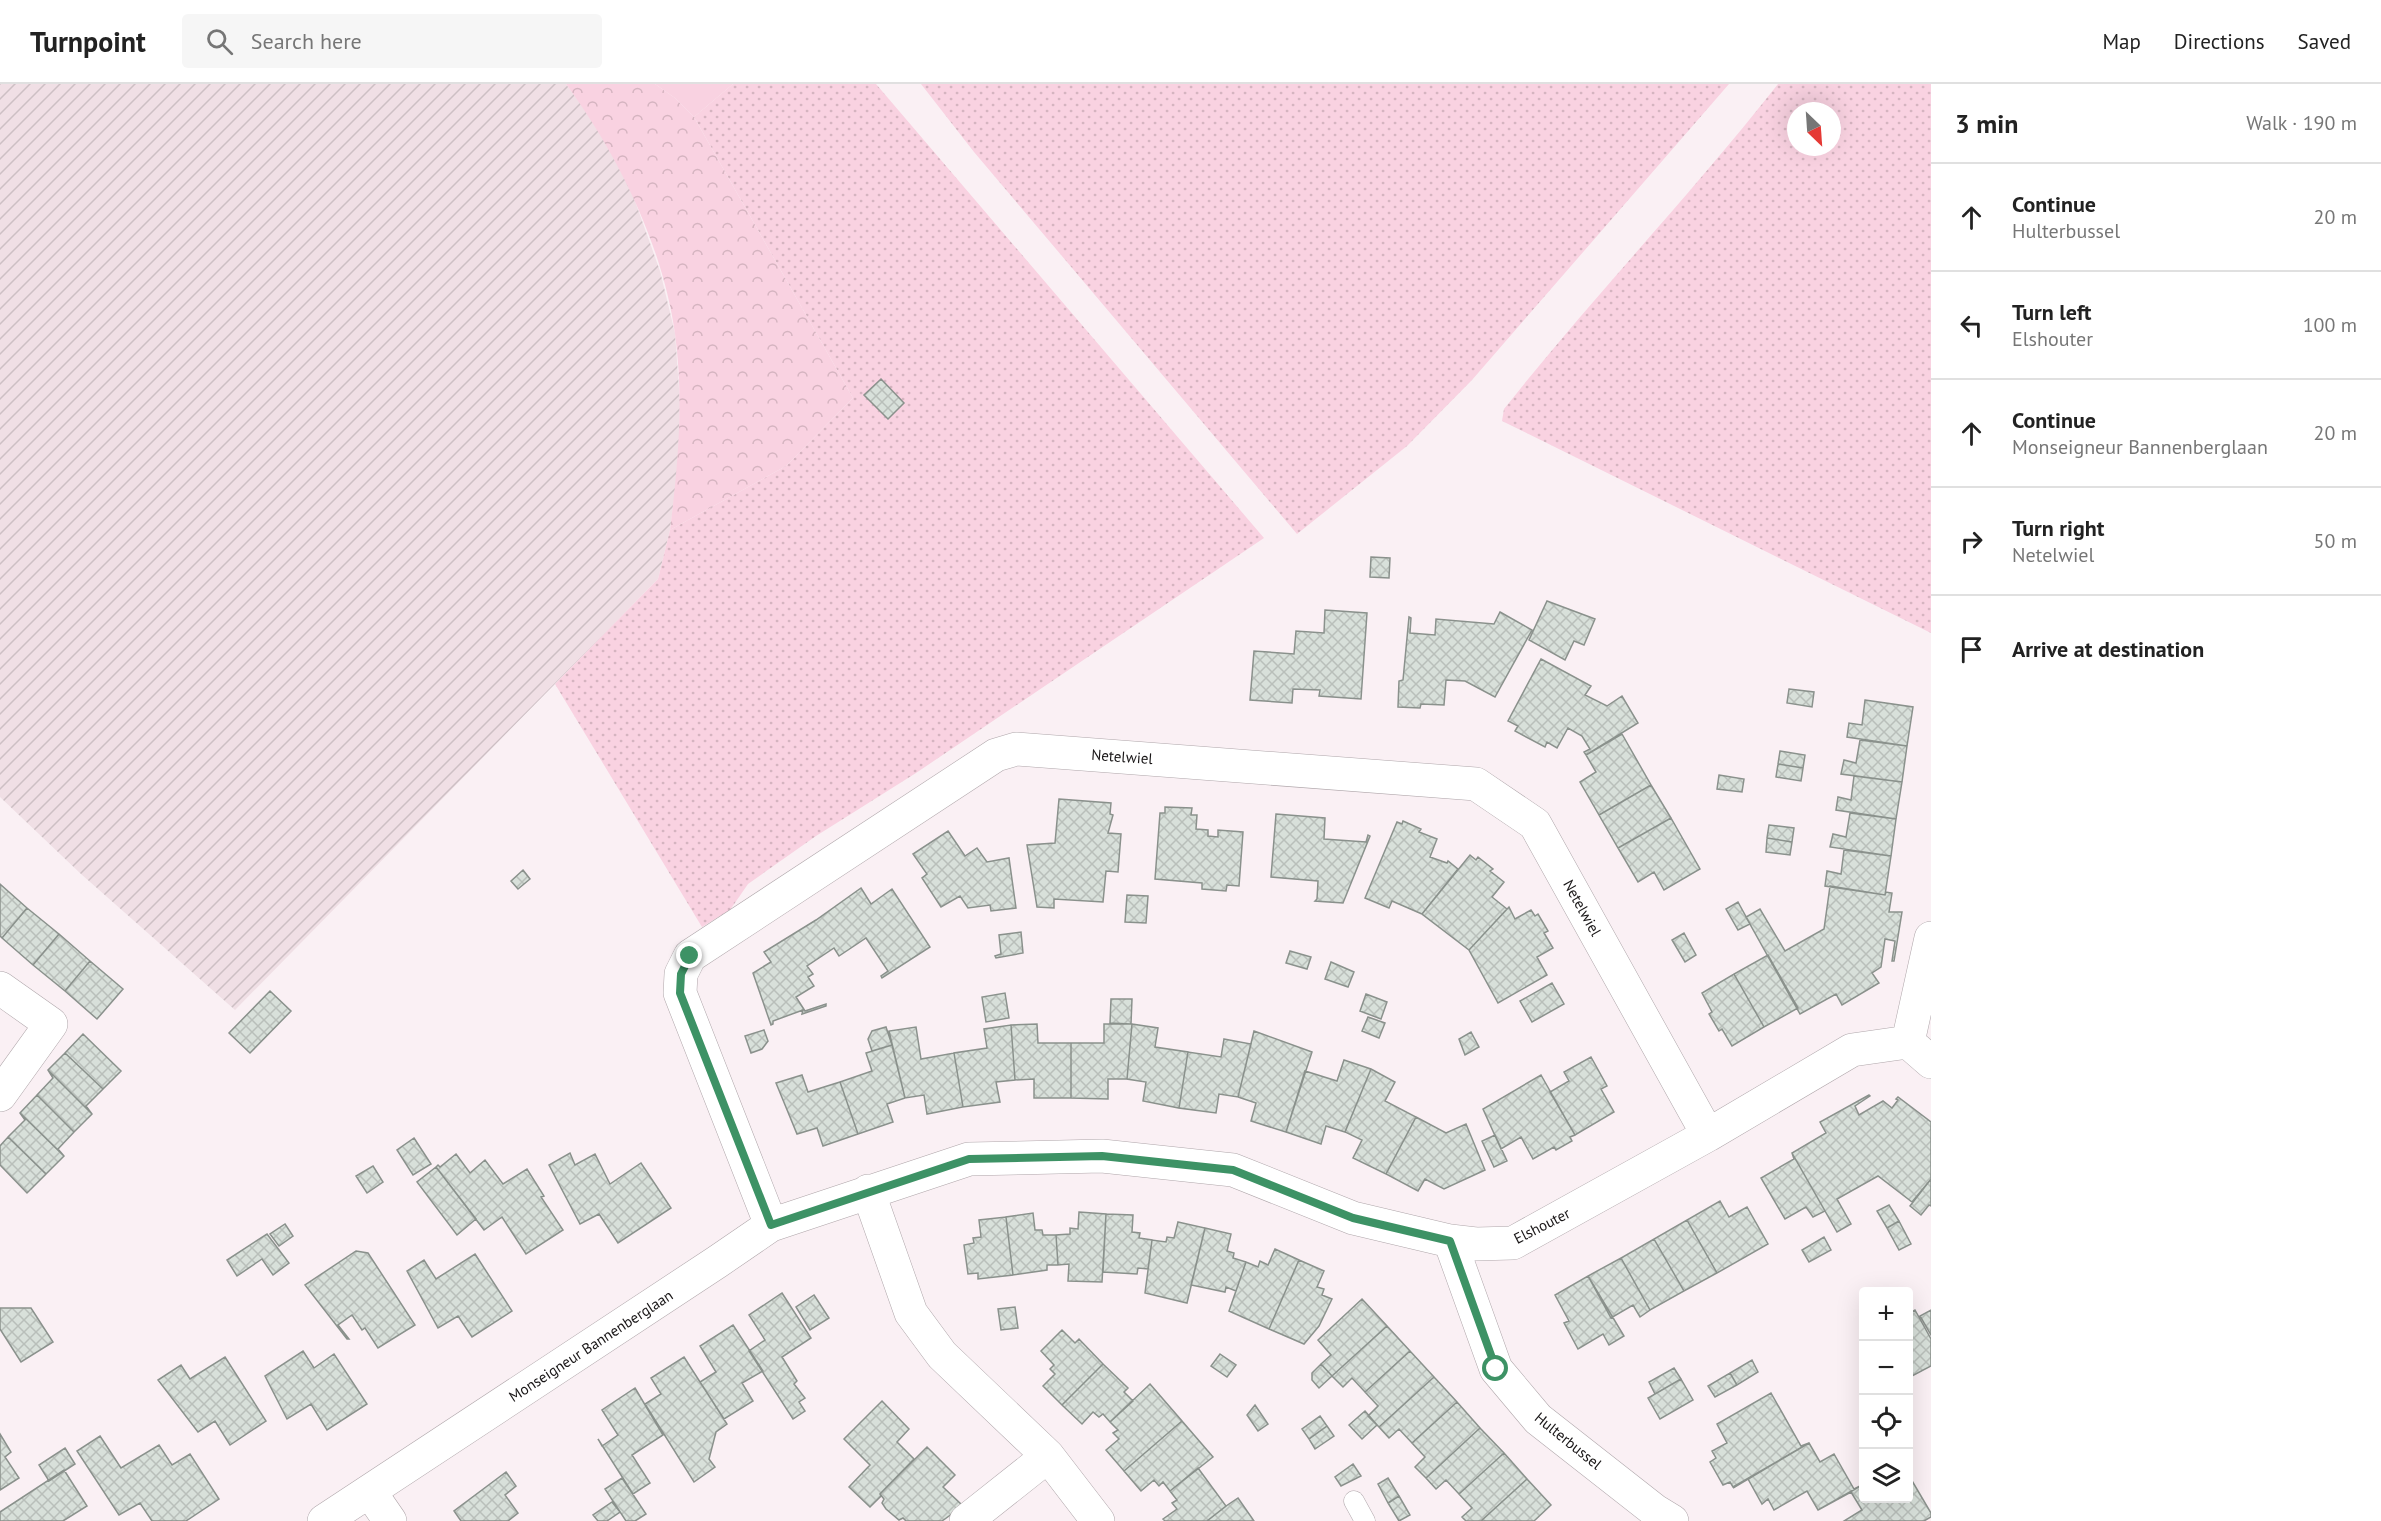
<!DOCTYPE html>
<html lang="en">
<head>
<meta charset="utf-8">
<style>
  :root { --surface:#fff; --page:#f6f6f6; --text:#222; --muted:#767676; --line:#e0e0e0 }
  body { margin:0; font-family:"PT Sans",sans-serif; background:var(--page); color:var(--text) }
  .controls { position:absolute; right:18px; bottom:18px; display:grid; overflow:hidden; border-radius:6px; box-shadow:0 6px 24px #0002 }
  .controls button { width:54px; height:54px; display:grid; place-items:center; padding:0; border:0; border-bottom:2px solid var(--line); background:var(--surface); color:var(--text); font:30px sans-serif }
  .compass { position:absolute; left:1787px; top:18px; width:54px; height:54px; border-radius:50%; background:var(--surface); box-shadow:0 6px 24px #0002; rotate:155deg }
  .stop { position:absolute; width:18px; height:18px; margin:-14px; border:4px solid #3d9265; border-radius:50%; background:#fff }
  .stop.end { background:#3d9265; border-color:#fff; box-shadow:0 2px 6px #0008 }
  .list { margin:0; padding:0; list-style:none }
  h2 { display:flex; justify-content:space-between; align-items:center; height:78px; margin:0; padding:0 24px; font-size:26px }
  h2 small { font-size:20px; font-weight:400; color:var(--muted) }
  .list li { display:grid; grid-template-columns:39px 1fr auto; gap:18px; align-items:center; box-sizing:border-box; height:108px; padding:0 24px; border-top:2px solid var(--line) }
  .list b { display:block; font-size:22px; white-space:nowrap }
  .list p { margin:0; font-size:20px; white-space:nowrap; color:var(--muted) }
  .list em { font-size:20px; font-style:normal; color:var(--muted) }
  .icon { flex:none; width:33px; height:33px; fill:none; stroke:currentColor; stroke-width:2; stroke-linecap:round; stroke-linejoin:round }
  .map { position:relative; flex:none; width:1931px; height:1437px; overflow:hidden }
  header { display:flex; align-items:center; gap:36px; box-sizing:border-box; height:84px; padding:0 30px; background:var(--surface); border-bottom:2px solid var(--line) }
  header strong { font-size:28px }
  nav { display:flex; gap:33px; margin-inline-start:auto; font-size:21px }
  .search { width:420px; height:54px; background:var(--page); display:flex; align-items:center; gap:15px; box-sizing:border-box; padding:0 21px; border-radius:6px; color:var(--muted); font-size:22px }
  main { display:flex }
  aside { flex:1; background:var(--surface) }
  .map>svg:first-child { display:block }
  .industrial { fill:url(#industrial-furrows) }
  .grass { fill:url(#grass-dots); fill-rule:evenodd }
  .forest { fill:url(#forest-crowns) }
  .garden { fill:#f9d2e1 }
  .building { fill:url(#building-cross-hatch); stroke:#8a918c; stroke-width:1.5 }
  .lines { fill:none; stroke-linecap:round; stroke-linejoin:round }
  .lane-casing { stroke:#afa6aa; stroke-width:21 }
  .street-casing { stroke:#afa6aa; stroke-width:34 }
  .lane { stroke:#fff; stroke-width:20 }
  .street { stroke:#fff; stroke-width:33 }
  .route { stroke:#3d9265; stroke-width:8 }
  .labels { text-anchor:middle; stroke-width:6; stroke-linejoin:round; paint-order:stroke }
  .street-label { font-size:15px; fill:#191617; stroke:#fff }
</style>
</head>
<body>
<header>
<strong>Turnpoint</strong>
<div class="search"><svg class="icon" aria-label="search" viewBox="0 0 24 24"><circle cx="10" cy="10" r="6"/><path d="M15 15l6 6"/></svg>Search here</div>
<nav><a>Map</a><a>Directions</a><a>Saved</a></nav>
</header>
<main>
<div class="map">
<svg width="1931" height="1437" viewBox="0 0 1931 1437">
  <defs>
    <pattern id="industrial-furrows" width="10" height="10" patternUnits="userSpaceOnUse" patternTransform="scale(1.5)"><rect width="10" height="10" fill="#f0dfe5"/><path d="M-1 1l2-2M0 10L10 0M9 11l2-2" fill="none" stroke="#cdbfc4"/></pattern>
    <pattern id="grass-dots" width="8" height="8" patternUnits="userSpaceOnUse" patternTransform="scale(1.5)"><rect width="8" height="8" fill="#f9d2e1"/><path d="M2 2h.1M6 6h.1" fill="none" stroke="#d5b4c0" stroke-width="1.8" stroke-linecap="round"/></pattern>
    <pattern id="forest-crowns" width="20" height="18" patternUnits="userSpaceOnUse" patternTransform="scale(1.5)"><rect width="20" height="18" fill="#f9d2e1"/><path d="M2 6a3 3 0 1 1 6 0M12 15a3 3 0 1 1 6 0" fill="none" stroke="#d5b4c0"/></pattern>
    <pattern id="building-cross-hatch" width="8" height="8" patternUnits="userSpaceOnUse" patternTransform="scale(1.5)"><rect width="8" height="8" fill="#d8e0da"/><path d="M0 0l8 8M0 8l8-8" fill="none" stroke="#b9bfba"/></pattern>
  </defs>
  <rect width="100%" height="100%" fill="#faf0f4"/>
  <!-- industrial -->
  <path class="industrial" d="M0,0H566L593,36L630,103L660,187L675,249L680,319L678,385L670,446L658,495L235,926L81,790L0,713Z"/>
  <!-- grass -->
  <path class="grass" d="M733,0H876L1264,454L916,689L816,752L748,800L730,826L702,843L555,600L658,495L670,446L786,382L853,314L694,33Z
    M921,0H1729L1472,296L1407,362L1297,450L974,68Z
    M1778,0H1931V549L1502,337L1504,325C1592,214 1690,112 1778,0ZM1796,27H1832V63H1796Z"/>
  <!-- forest -->
  <path class="forest" d="M566,0H655L675,14L694,33L853,314L786,382L670,446C678,381 684,315 675,250C663,162 618,71 566,0Z"/>
  <!-- garden -->
  <path class="garden" d="M655,0H733L694,33L675,14Z"/>
  <!-- building -->
  <path class="building" d="M881,295L904,319L888,335L864,311Z
    M1371,473L1390,474L1389,494L1370,493Z
    M1547,517L1595,535L1584,561L1574,557L1565,576L1529,556Z
    M1325,526L1367,529L1361,615L1319,612L1320,606L1293,605L1292,619L1250,616L1254,567L1294,570L1296,547L1324,549Z
    M1500,528L1532,546L1495,613L1465,597L1446,596L1444,621L1421,620L1420,624L1398,623L1399,597L1403,596L1409,533L1411,534L1410,549L1435,551L1436,535L1494,540Z
    M1541,575L1591,602L1585,611L1607,622L1622,612L1638,639L1586,671L1584,668L1590,665L1582,652L1568,644L1557,664L1547,658L1545,663L1515,647L1518,642L1508,637Z
    M1789,605L1814,608L1812,623L1787,619Z
    M1865,616L1913,623L1907,662L1847,653L1849,639L1862,641Z
    M1622,650L1651,701L1599,731L1580,698L1596,688L1586,671Z
    M1860,656L1907,662L1902,698L1841,690L1844,676L1856,679Z
    M1780,667L1805,671L1803,684L1778,680Z
    M1778,680L1803,684L1801,697L1776,693Z
    M1719,691L1744,695L1742,708L1717,705Z
    M1854,692L1902,698L1896,735L1836,726L1838,713L1851,716Z
    M1651,701L1671,734L1618,764L1599,731Z
    M1059,715L1111,719L1110,730L1113,731L1108,749L1121,750L1118,788L1106,787L1103,818L1054,815V824L1037,823L1027,761L1055,759Z
    M1165,723L1192,724L1191,731H1197L1196,745L1208,746V752L1218,753V746L1243,748L1239,802L1227,801L1226,807L1202,805V799L1155,795L1160,729H1165Z
    M1850,729L1896,735L1891,772L1830,763L1833,750L1846,753Z
    M1276,730L1325,734L1324,755L1366,758L1368,751L1370,752L1343,819L1315,817L1317,815L1318,797L1271,793Z
    M1671,734L1700,785L1664,806L1654,788L1638,798L1618,764Z
    M1403,737L1421,745L1419,748L1437,755L1430,773L1447,779L1448,777L1458,785L1422,830L1392,817L1389,824L1365,814L1397,738L1402,740Z
    M1769,741L1794,744L1792,758L1767,754Z
    M948,747L965,772L977,764L987,778L1009,774L1016,824L991,827L990,821L968,824L960,812L941,823L922,794L927,790L913,770Z
    M1767,754L1792,758L1790,771L1766,768Z
    M1844,766L1891,772L1885,811L1825,802L1827,787L1841,790Z
    M1470,771L1476,776L1478,773L1493,785L1490,787L1504,798L1492,813L1507,825L1469,866L1422,830Z
    M523,786L530,795L518,805L511,797Z
    M0,800L27,824L2,854L0,852Z
    M1830,802L1885,811L1886,808L1892,809L1889,828H1902L1894,877H1892L1895,857L1885,855L1881,883L1872,889L1879,899L1842,921L1836,910L1800,930L1746,833L1760,825L1785,867L1824,845Z
    M861,804L871,820L892,805L930,863L882,894L881,892L888,887L866,854L839,872L834,864L807,882L813,890L808,893L814,902L796,913L805,927L826,920V922L802,930L803,926L773,937V940L771,941L753,889L771,878L764,868L816,836Z
    M1127,811L1148,812L1146,839L1125,838Z
    M1738,818L1750,840L1738,846L1726,825Z
    M1509,823L1515,835L1531,826L1535,832L1538,830L1548,847L1544,849L1553,864L1537,873L1547,891L1498,919L1469,866Z
    M27,824L59,850L33,881L2,854Z
    M1021,848L1023,869L996,874L995,872L1001,870L999,851Z
    M1684,849L1696,871L1685,878L1672,856Z
    M59,850L90,877L65,907L33,881Z
    M1290,867L1311,873L1307,885L1286,879Z
    M1768,871L1798,924L1764,943L1734,890Z
    M90,877L123,905L97,935L65,907Z
    M1331,878L1354,888L1348,903L1325,895Z
    M1734,890L1764,943L1732,962L1722,945L1719,947L1709,930L1712,928L1702,909Z
    M1552,899L1564,920L1532,938L1520,917Z
    M270,907L291,927L250,969L229,949Z
    M1005,909L1009,934L986,938L982,913Z
    M1366,910L1387,918L1381,935L1360,927Z
    M1111,915H1132L1131,940L1110,939Z
    M1368,933L1385,939L1379,954L1362,947Z
    M1037,940L1038,959H1071V1014H1034V995L1015,996L1011,941Z
    M1104,940H1132L1127,995H1108V1015L1071,1014V959H1104Z
    M1132,940L1158,944L1155,963L1188,968L1179,1024L1143,1017L1146,998L1127,995Z
    M1011,941L1015,996L996,998L1000,1018L963,1023L954,969L987,964L984,945Z
    M886,943L892,961L872,967L868,955L872,947Z
    M916,943L921,975L954,969L963,1023L927,1030L924,1011L905,1014L889,947Z
    M764,946L768,957L762,965L751,969L745,952Z
    M1254,947L1312,968L1286,1048L1251,1037L1256,1019L1238,1013Z
    M1471,948L1479,963L1465,971L1459,955Z
    M83,950L121,987L103,1005L65,969Z
    M1224,955L1251,960L1238,1013L1219,1010L1216,1029L1179,1024L1188,968L1221,973Z
    M892,961L905,1014L887,1020L893,1038L858,1050L840,998L872,987L866,969Z
    M65,969L103,1005L86,1022L92,1030L48,986Z
    M1591,973L1607,1002L1601,1005L1614,1028L1575,1051L1550,1008L1569,997L1564,988Z
    M1344,976L1371,985L1345,1048L1326,1042L1321,1060L1286,1048L1305,987L1337,997Z
    M1371,985L1395,998L1385,1017L1416,1033L1386,1090L1353,1074L1362,1056L1345,1048Z
    M48,986L92,1030L74,1048L37,1011L53,994Z
    M802,991L808,1008L840,998L858,1050L823,1062L817,1044L797,1050L776,999Z
    M1541,991L1575,1051L1570,1053L1572,1057L1556,1066L1554,1063L1533,1075L1521,1053L1501,1065L1483,1025Z
    M37,1011L74,1048L58,1065L64,1072L20,1029Z
    M1869,1011L1870,1012L1855,1022L1859,1031L1883,1017L1892,1024L1898,1016L1896,1015L1898,1013L1931,1038V1095L1912,1118L1878,1092L1837,1115L1851,1140L1837,1148L1792,1069L1826,1049L1820,1038Z
    M20,1029L64,1072L46,1090L8,1053L25,1036Z
    M1416,1033L1446,1049L1466,1040L1485,1086L1444,1105L1425,1095L1418,1107L1386,1090Z
    M1495,1051L1507,1077L1494,1083L1482,1057Z
    M8,1053L46,1090L27,1109L0,1081V1062Z
    M414,1054L431,1080L413,1091L397,1066Z
    M570,1069L575,1081L595,1070L610,1100L641,1079L671,1124L618,1159L599,1130L580,1140L549,1081Z
    M1792,1069L1825,1127L1813,1133L1806,1123L1785,1135L1761,1094L1794,1075Z
    M456,1070L470,1089L485,1076L503,1100L527,1085L544,1112L541,1113L563,1146L526,1170L502,1133L484,1146L436,1083L438,1081L440,1083Z
    M373,1082L383,1098L367,1109L356,1092Z
    M436,1083L476,1135L457,1151L417,1098Z
    M1931,1095V1122L1929,1121L1921,1131L1910,1122Z
    M1720,1117L1729,1133L1747,1123L1768,1160L1717,1189L1687,1136Z
    M1889,1121L1899,1137L1887,1144L1877,1127Z
    M1079,1128L1106,1130L1102,1198L1068,1197L1069,1180L1058,1181L1056,1151L1070,1150V1144L1078,1145Z
    M1033,1129L1035,1146H1042L1043,1151H1056L1058,1181H1047V1186L1013,1191L1006,1133Z
    M1106,1130L1133,1131L1132,1148L1140,1149L1139,1154L1152,1156L1148,1185L1138,1184L1137,1190L1103,1188Z
    M1006,1133L1013,1191L978,1195V1189L968,1190L964,1161L974,1159L973,1154L981,1153L979,1136Z
    M1687,1136L1717,1189L1684,1207L1654,1155Z
    M1899,1137L1911,1160L1899,1166L1887,1144Z
    M1178,1138L1205,1144L1187,1219L1145,1209L1152,1156L1166,1158L1167,1153L1174,1154Z
    M285,1140L293,1152L279,1162L270,1150Z
    M1205,1144L1231,1150L1227,1167L1234,1169L1233,1174L1246,1178L1236,1207L1226,1203L1225,1208L1191,1201Z
    M267,1150L289,1179L273,1191L262,1175L237,1192L227,1176Z
    M1824,1153L1831,1166L1809,1178L1802,1166Z
    M1654,1155L1684,1207L1650,1226L1621,1174Z
    M1275,1165L1299,1176L1269,1245L1229,1227L1246,1178L1258,1183L1260,1177L1268,1181Z
    M356,1167L368,1169L415,1241L378,1264L365,1244L362,1246L352,1231L338,1241L349,1255H347L305,1201Z
    M475,1170L512,1227L472,1253L458,1232L438,1244L407,1187L424,1176L436,1195Z
    M1621,1174L1650,1226L1640,1233L1633,1221L1611,1234L1588,1192Z
    M1299,1176L1324,1187L1317,1203L1324,1205L1322,1211L1332,1215L1319,1242L1304,1260L1269,1245Z
    M1588,1192L1624,1252L1609,1261L1603,1250L1578,1265L1564,1239L1569,1237L1555,1211Z
    M782,1209L811,1254L782,1273L797,1297L794,1300L805,1314L799,1318L805,1327L793,1335L749,1267L765,1256L749,1231Z
    M814,1211L829,1234L810,1246L796,1223Z
    M1362,1215L1387,1242L1332,1292L1321,1280L1331,1271L1318,1256Z
    M1015,1223L1018,1244L1001,1246L998,1225Z
    M0,1224H31L53,1258L21,1278L0,1245Z
    M1915,1226L1931,1255V1282L1912,1292L1908,1285V1230Z
    M1931,1226V1251L1920,1232Z
    M733,1241L763,1287L742,1299L753,1317L724,1335L700,1298L716,1288L700,1262Z
    M1387,1242L1410,1267L1365,1308L1352,1294L1343,1303L1332,1292Z
    M1062,1246L1075,1259L1079,1255L1103,1280L1062,1321L1043,1302L1055,1290L1050,1285L1054,1281L1041,1267Z
    M303,1267L314,1284L334,1270L367,1320L327,1346L311,1320L287,1335L265,1292Z
    M1410,1267L1434,1293L1379,1343L1368,1332L1378,1322L1365,1308Z
    M1220,1270L1236,1281L1227,1293L1211,1282Z
    M225,1273L266,1337L230,1361L215,1337L198,1348L158,1296L181,1281L190,1295Z
    M684,1273L727,1340L716,1348L709,1375L715,1383L694,1398L645,1320L661,1310L651,1294Z
    M1752,1276L1758,1288L1737,1301L1730,1289Z
    M1103,1280L1128,1304L1124,1308L1133,1317L1110,1338L1103,1330L1099,1333L1093,1328L1082,1340L1062,1321Z
    M1321,1280L1332,1292L1319,1304L1312,1296V1289Z
    M1674,1284L1681,1295L1655,1310L1649,1298Z
    M1730,1289L1737,1301L1715,1313L1708,1302Z
    M1434,1293L1457,1318L1412,1359L1399,1345L1389,1354L1379,1343Z
    M1681,1295L1693,1316L1660,1335L1648,1314Z
    M1150,1300L1182,1337L1124,1387L1106,1366L1119,1355L1113,1349L1118,1346L1110,1338Z
    M635,1304L663,1351L632,1371L650,1399L633,1410L598,1355L602,1362L618,1351L602,1326Z
    M1771,1309L1801,1362L1809,1359L1733,1403L1730,1398L1723,1401L1710,1378L1716,1374L1712,1367L1727,1359L1717,1340Z
    M882,1317L909,1345L897,1358L914,1375L880,1410L881,1412L870,1423L849,1403L870,1381L844,1355Z
    M1457,1318L1480,1344L1426,1394L1415,1383L1425,1373L1412,1359Z
    M1255,1321L1268,1340L1258,1347L1247,1331Z
    M1365,1327L1377,1341L1362,1355L1349,1341Z
    M1320,1332L1327,1342L1309,1355L1302,1345Z
    M1182,1337L1213,1373L1170,1407L1163,1398L1159,1402L1154,1396L1141,1407L1124,1387Z
    M1327,1342L1334,1352L1315,1365L1309,1355Z
    M1480,1344L1504,1369L1459,1410L1446,1396L1436,1405L1426,1394Z
    M0,1350L11,1368L5,1373L19,1394L0,1406Z
    M100,1352L121,1384L159,1361L172,1381L190,1370L219,1415L186,1437H152L140,1419L119,1431L77,1367Z
    M1809,1359L1820,1378L1834,1370L1854,1405L1864,1400L1818,1426L1807,1407L1774,1426L1768,1415L1762,1420L1748,1395L1733,1404Z
    M927,1363L955,1391L943,1403L963,1422L942,1437H906L903,1434L899,1436L886,1425L882,1419L884,1415L880,1410Z
    M65,1364L75,1380L49,1397L39,1381Z
    M1504,1369L1527,1395L1481,1437H1466L1462,1433L1472,1424L1459,1410Z
    M1353,1380L1361,1392L1341,1402L1335,1393Z
    M1198,1384L1226,1422L1207,1437H1165L1163,1435L1177,1425L1172,1419L1177,1416L1170,1407Z
    M64,1386L87,1422L63,1437H0V1428Z
    M506,1388L516,1402L505,1411L518,1429L508,1437H461L454,1427Z
    M1908,1390L1931,1429V1433L1924,1437H1844L1862,1426L1851,1408L1818,1426L1864,1400V1414H1908Z
    M622,1394L646,1430L635,1437H626L605,1405Z
    M1388,1394L1399,1412L1388,1419L1378,1400Z
    M1527,1395L1551,1421L1534,1437H1481Z
    M1399,1412L1410,1431L1399,1437L1388,1419Z
    M1238,1414L1254,1437H1207L1226,1422Z
    M612,1418L620,1428L607,1437H598L593,1431Z"/>
  <g class="lines">
    <!-- lane casing -->
    <g class="lane-casing">
      <path id="lane" d="M1354,1417L1365,1437"/>
    </g>
    <!-- street casing -->
    <g class="street-casing">
      <path id="street" d="M0,904L51,940L0,1011
        M1908,958L1931,854
        M868,1107L911,1229L942,1271L1048,1372L1098,1437
        M771,1141L680,909L681,890L690,872L996,671L1016,665L1476,700L1535,740L1708,1051
        M1450,1157L1496,1285L1538,1335L1654,1426L1672,1437
        M370,1408L390,1437
        M324,1437L717,1178L771,1141L969,1075L1102,1072L1233,1086L1353,1134L1450,1157L1476,1160L1513,1159L1708,1051L1852,966L1908,958L1931,978
        M966,1437L1048,1372"/>
    </g>
    <!-- lane -->
    <use href="#lane" class="lane"/>
    <!-- street -->
    <use href="#street" class="street"/>
  </g>
  <g class="lines">
    <!-- route -->
    <path class="route" d="M690,872L681,890L680,909L771,1141L969,1075L1102,1072L1233,1086L1353,1134L1450,1157L1496,1285"/>
  </g>
  <g class="labels">
    <!-- street labels -->
    <g class="street-label">
      <text transform="translate(1122 673) rotate(4)" y="5">Netelwiel</text>
      <text transform="translate(1582 824) rotate(61)" y="5">Netelwiel</text>
      <text transform="translate(1542 1142) rotate(-27)" y="5">Elshouter</text>
      <text transform="translate(591 1262) rotate(-33)" y="5">Monseigneur Bannenberglaan</text>
      <text transform="translate(1568 1357) rotate(39)" y="5">Hulterbussel</text>
    </g>
  </g>
</svg>
<div class="controls">
<button>+</button>
<button>−</button>
<button><svg class="icon" aria-label="locate" viewBox="0 0 24 24"><circle cx="12" cy="12" r="6"/><path d="M12 2v4M12 18v4M2 12h4M18 12h4"/></svg></button>
<button><svg class="icon" aria-label="layers" viewBox="0 0 24 24"><path d="M12 4l9 5-9 5-9-5zM3 14l9 5 9-5"/></svg></button>
</div>
<svg class="compass" viewBox="-18 -18 36 36"><path d="M0-13l5 13h-10z" fill="#e53935"/><path d="M0 13l5-13h-10z" fill="#767676"/></svg>
<div class="stop" style="left:1496px;top:1285px"></div>
<div class="stop end" style="left:690px;top:872px"></div>
</div>
<aside>
<h2>3 min<small>Walk · 190 m</small></h2>
<ul class="list">
<li><svg class="icon" aria-label="ahead" viewBox="0 0 24 24"><path d="M12 20V5M6 11l6-6 6 6"/></svg><div><b>Continue</b><p>Hulterbussel</p></div><em>20 m</em></li>
<li><svg class="icon" aria-label="left" viewBox="0 0 24 24"><path d="M17 20v-9H6M10 6l-5 5 5 5"/></svg><div><b>Turn left</b><p>Elshouter</p></div><em>100 m</em></li>
<li><svg class="icon" aria-label="ahead" viewBox="0 0 24 24"><path d="M12 20V5M6 11l6-6 6 6"/></svg><div><b>Continue</b><p>Monseigneur Bannenberglaan</p></div><em>20 m</em></li>
<li><svg class="icon" aria-label="right" viewBox="0 0 24 24"><path d="M7 20v-9h11M14 6l5 5-5 5"/></svg><div><b>Turn right</b><p>Netelwiel</p></div><em>50 m</em></li>
<li><svg class="icon" aria-label="arrive" viewBox="0 0 24 24"><path d="M6 21V4h12l-3 4 3 4H6"/></svg><div><b>Arrive at destination</b></div></li>
</ul>
</aside>
</main>
</body>
</html>
